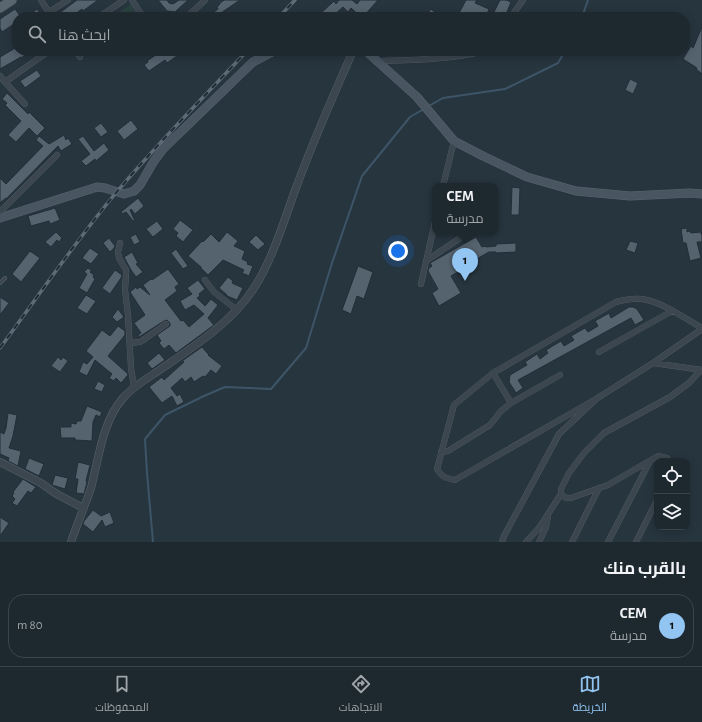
<!DOCTYPE html>
<html lang="ar">
<head>
<meta charset="utf-8">
<style>
  :root { --surface:#1d282f; --page:#253037; --text:#f1f3f6; --muted:#a0a6aa; --line:#3b444b; --accent:#93c5f3 }
  body { margin:0; font-family:"Alegreya Sans",Cairo,sans-serif; background:var(--page); color:var(--text); direction:rtl }
  .controls { position:absolute; right:12px; bottom:12px; display:grid; overflow:hidden; border-radius:8px; box-shadow:0 2px 10px #0003 }
  .controls button { width:36px; height:36px; display:grid; place-items:center; padding:0; border:0; border-bottom:1px solid var(--line); background:var(--surface); color:var(--text); font:20px sans-serif }
  .you { position:absolute; left:398px; top:251px; width:14px; height:14px; margin:-10px; border:3px solid #fff; border-radius:50%; background:#1a73e8; box-shadow:0 0 0 6px #1a73e833 }
  .badge { display:grid; place-items:center; width:26px; height:26px; border-radius:50%; background:var(--accent); color:#111; font-size:13px; font-weight:700 }
  .pin { position:absolute; translate:-50% -33px; filter:drop-shadow(0 1px 2px #0008) }
  .pin::after { content:''; position:absolute; top:21px; width:14px; height:12px; background:inherit; clip-path:polygon(0 0,100% 0,50% 100%) }
  .popup { position:absolute; left:432px; top:183px; width:66px; height:52px; box-sizing:border-box; display:grid; place-content:center; border-radius:8px; background:var(--surface); filter:drop-shadow(0 1px 3px #0005); font-size:13px; white-space:nowrap; color:var(--muted) }
  .popup b { font-size:15px; color:var(--text) }
  .popup::after { content:''; position:absolute; left:50%; top:100%; margin-left:-8px; border:8px solid transparent; border-top-color:var(--surface) }
  .list { margin:0; padding:0; list-style:none }
  h2 { display:flex; justify-content:space-between; align-items:center; height:52px; margin:0; padding:0 16px; font-size:17px }
  h2 small { font-size:13px; font-weight:400; color:var(--muted) }
  .list li { display:grid; grid-template-columns:26px 1fr auto; gap:12px; align-items:center; box-sizing:border-box; height:64px; margin:0 8px 8px; padding:0 8px; border:1px solid var(--line); border-radius:16px }
  .list b { display:block; font-size:15px; white-space:nowrap }
  .list p { margin:0; font-size:13px; white-space:nowrap; color:var(--muted) }
  .list em { font-size:13px; font-style:normal; color:var(--muted) }
  .icon { flex:none; width:22px; height:22px; fill:none; stroke:currentColor; stroke-width:2; stroke-linecap:round; stroke-linejoin:round }
  .map { position:relative; flex:none; width:702px; height:542px; overflow:hidden; direction:ltr }
  .search { position:absolute; background:var(--surface); box-shadow:0 2px 10px #0003; left:12px; right:12px; top:12px; height:44px; display:flex; align-items:center; gap:10px; box-sizing:border-box; padding:0 14px; border-radius:16px; color:var(--muted); font-size:15px }
  .sheet { height:124px; background:var(--surface) }
  nav { display:flex; justify-content:space-around; align-items:center; box-sizing:border-box; height:56px; border-top:1px solid var(--line); background:var(--surface); font-size:11px; color:var(--muted) }
  nav a { display:grid; justify-items:center; gap:2px }
  nav .on { color:var(--accent) }
  .map>svg:first-child { display:block }
  .green { fill:#2a4241 }
  .lines { fill:none; stroke-linecap:round; stroke-linejoin:round }
  .stream { stroke:#3d5567; stroke-width:2 }
  .building { fill:#55636f; stroke:#222d37 }
  .service-casing { stroke:#59646d; stroke-width:4 }
  .minor-casing { stroke:#59646d; stroke-width:6 }
  .tertiary-casing { stroke:#59646d; stroke-width:8 }
  .secondary-casing { stroke:#59646d; stroke-width:9 }
  .primary-casing { stroke:#47525b; stroke-width:10 }
  .service { stroke:#3b464f; stroke-width:3 }
  .minor { stroke:#3b464f; stroke-width:5.5 }
  .tertiary { stroke:#3b464f; stroke-width:7 }
  .secondary { stroke:#495662; stroke-width:8 }
  .primary { stroke:#59656f; stroke-width:9 }
  .rail-casing { stroke:#5d6b76; stroke-width:3.5 }
  .rail { stroke:#202b35; stroke-width:2; stroke-dasharray:6; stroke-linecap:butt }
</style>
</head>
<body>
<div class="map">
<svg width="702" height="542" viewBox="0 0 702 542">
  <rect width="100%" height="100%" fill="#27353f"/>
  <!-- green -->
  <path class="green" d="M131,4L138,17H114V16Z"/>
  <g class="lines">
    <!-- stream -->
    <path class="stream" d="M582,17L588,0
      M427,107L443,98L505,89L558,63L565,51
      M153,542L147,473L145,439L165,415L204,396L225,387L271,389L306,348L332,263L362,176L410,117L424,109"/>
  </g>
  <!-- building -->
  <path class="building" d="M77,0H98L83,11L82,9L71,17H60L58,14Z
    M158,0H167L169,3L173,4L179,0H188L175,12L167,11Z
    M224,0H240L221,13L224,17H206L218,9L217,7L220,4H219Z
    M339,0H352L357,4L360,0H378L363,17H361L351,8L348,12L343,7L332,17H325L321,13L334,1L336,4Z
    M466,0H477L475,3L489,9L486,17H457Z
    M500,0H506L511,2L505,17H501L493,14Z
    M15,9L21,17H17V22L2,32L0,28V19Z
    M37,9L43,17H27Z
    M431,9L441,17H425Z
    M702,27V74L696,69L697,68L683,59L691,46L693,48Z
    M17,47V51H32L21,58V57L0,69V57Z
    M168,51H184L167,63L165,60L149,71L144,65L148,62L147,61L157,54L158,55L160,53L162,55Z
    M37,70L41,76L25,88L20,81Z
    M630,79L638,83L633,94L625,90Z
    M7,93L28,114L29,112L45,128L37,136L29,128L16,142L8,135L21,121L5,105L7,103L2,99Z
    M131,120L138,129L124,140L117,131Z
    M101,123L108,132L101,137L94,128Z
    M64,135L66,140L68,138L72,144L61,151L58,146L6,199V198L0,203V178L6,184L43,146L36,140L39,136L49,144Z
    M83,136L94,151L104,143L109,150L96,161L95,159L86,166L81,161L90,154L78,139Z
    M512,187L520,188L519,215H511Z
    M138,198L144,206L135,214L131,209L130,210L135,221H133L126,212L122,214L121,212Z
    M55,208L60,220L50,224L49,221L31,226L28,216Z
    M180,220L193,230L183,242L176,236L178,233L173,229Z
    M157,221L163,229L153,237L146,229Z
    M687,228V232L690,231L691,233L701,232V234H702V242H697L701,258L690,261L686,243H683L681,229Z
    M56,232L62,238L59,242L57,240L51,247L45,242Z
    M227,232L238,241L234,246L245,251L242,259L248,262L247,264L253,266L249,276L242,273L244,270L223,260L208,275L201,268V267L188,256L202,241L203,242L211,234L219,242Z
    M136,234L140,242L134,245L130,237Z
    M256,235L265,244L258,250L249,242Z
    M476,237L482,247L485,246L486,247L496,246V244L516,243V252L496,253V252H489L466,265L467,267L451,276L461,293L439,306L432,293L438,289L428,271L429,268L432,266L430,263Z
    M109,238L115,246L114,248L110,252L103,243Z
    M630,241L638,243L635,253L626,250Z
    M90,248L99,254L91,264L82,258Z
    M176,249L188,266L183,269L171,253Z
    M30,251L40,258L21,282L12,274Z
    M132,252L138,263L136,264L143,272L136,277L131,270L124,257Z
    M358,266L373,272L364,299L357,296L351,314L342,310Z
    M88,268L92,271L90,272L94,275L93,277L95,279L87,293L79,288L87,274L84,272Z
    M168,269L179,284L175,287L177,291L165,300L181,321L183,320L189,327L204,314L194,305L185,310L180,301L192,294L187,288L198,280L205,289L199,294L200,296L197,298L205,306L211,299L218,305L208,318L214,325L176,353L169,345L164,349L159,343L161,341L157,335L170,326V323L167,320L164,321L139,337L138,335L141,333L134,323L145,315L130,292L136,287L137,289L140,287L150,295L143,285L151,279L152,280Z
    M115,270L122,275L121,278L110,294L102,288Z
    M228,277L233,281L232,283L243,288L237,300L227,296V295L219,288Z
    M86,295L96,301L87,314L77,308Z
    M0,297L9,303L0,315Z
    M629,307H633L637,309L644,320L635,325L631,318L518,380L523,388L516,393L509,382L510,375L527,365L525,362L537,354L540,359L548,353L546,350L561,341L564,346L574,340L571,336L585,328L588,332L598,326L595,321L609,313L611,318Z
    M118,309L124,317L117,322L112,317Z
    M118,326L125,331V335L108,356L127,373L128,375L121,383L116,378L114,381L109,378L112,374L95,360L87,376L79,372L83,362L87,364L93,357L86,351L102,330L110,336Z
    M202,347L209,355H208L222,366L216,374L211,370L205,377L203,376L194,382L191,377L185,382L182,378L171,388L177,396L180,394L184,402L177,406L172,396L162,403L149,387L162,377L164,380L184,362L182,361Z
    M159,353L165,360L152,369L147,363Z
    M58,357L61,360L63,357L68,361L60,372L51,366Z
    M98,381L105,385L102,392L94,389Z
    M87,406L102,412L100,417L96,415L93,422L92,441L75,440V438H61L60,427H71V423L76,424L77,421H81Z
    M8,413L17,415L13,436L9,448L21,451L18,466L8,461L9,458L0,454V432L4,434L6,428Z
    M29,458L44,464L39,476L25,469Z
    M78,462L90,465L86,481L87,482L84,494L76,493L78,479H75Z
    M55,475L68,478L65,489L52,485Z
    M23,479L36,487L31,493L28,491L17,506L12,503L15,499L12,496L14,493L13,492Z
    M93,510L101,516L110,512L114,523L105,527L102,520L93,532L83,524L84,521Z
    M0,517L9,523L0,536Z"/>
  <g class="lines">
    <!-- service casing -->
    <g class="service-casing">
      <path id="service" d="M0,283L5,278"/>
    </g>
    <!-- minor casing -->
    <g class="minor-casing">
      <path id="minor" d="M41,0L52,17
        M132,0L143,17
        M49,12L68,0
        M99,17L124,0
        M187,17L205,0
        M511,17L523,0
        M76,51L80,57
        M378,61C413,60 449,60 484,51
        M0,76L5,82L49,51
        M5,82L25,104
        M443,186L454,141
        M0,212L57,155
        M120,243L118,252L119,258L126,270V274L125,290L128,315L131,368L134,387
        M426,261L469,232
        M205,280L214,292L237,310
        M421,284L435,222
        M130,343L140,342L146,338L166,324
        M599,352L672,311
        M653,363L702,370
        M493,373L511,403
        M596,399L455,480C445,478 442,477 437,469L454,405L493,373L616,302C624,300 632,298 641,299C659,300 686,319 702,328
        M441,452L448,451L490,425L501,411L511,403L560,375
        M561,494L566,498H571L608,485L632,471L658,456L667,458L669,461
        M502,542L504,536L559,434L596,399L653,363L702,329
        M526,542L539,528L561,494V489L569,473L584,453L604,433L670,397L689,383L701,370
        M539,542L546,527L548,516
        M572,542L599,488
        M608,542L650,461
        M636,542L657,500"/>
    </g>
    <!-- tertiary casing -->
    <g class="tertiary-casing">
      <path id="tertiary" d="M0,462L41,483L55,493L83,508
        M71,542C77,524 85,506 91,488C99,458 102,422 123,398C134,385 150,377 164,367C195,346 234,320 254,288C273,259 284,220 296,188C313,141 333,96 353,51"/>
    </g>
    <!-- secondary casing -->
    <g class="secondary-casing">
      <path id="secondary" d="M366,51L417,97L454,141L483,156L527,177L576,191L630,196L690,193L702,194
        M0,218L97,187L105,188L124,194L134,191L140,185L154,161L163,149L253,62L274,51"/>
    </g>
    <!-- primary casing -->
    <g class="primary-casing">
      <path id="primary" d="M0,8L12,0"/>
    </g>
    <!-- service -->
    <use href="#service" class="service"/>
    <!-- minor -->
    <use href="#minor" class="minor"/>
    <!-- tertiary -->
    <use href="#tertiary" class="tertiary"/>
    <!-- secondary -->
    <use href="#secondary" class="secondary"/>
    <!-- primary -->
    <use href="#primary" class="primary"/>
    <!-- rail casing -->
    <g class="rail-casing">
      <path id="rail" d="M279,17L295,0
        M0,348C36,299 71,248 110,200C153,148 201,100 247,51"/>
    </g>
    <!-- rail -->
    <use href="#rail" class="rail"/>
  </g>
</svg>
<div class="controls">
<button><svg class="icon" aria-label="locate" viewBox="0 0 24 24"><circle cx="12" cy="12" r="6"/><path d="M12 2v4M12 18v4M2 12h4M18 12h4"/></svg></button>
<button><svg class="icon" aria-label="layers" viewBox="0 0 24 24"><path d="M12 4l9 5-9 5-9-5zM3 14l9 5 9-5"/></svg></button>
</div>
<div class="you"></div>
<div class="pin badge" style="left:465px;top:281px">1</div>
<div class="popup"><b>CEM</b>مدرسة</div>
<div class="search"><svg class="icon" aria-label="search" viewBox="0 0 24 24"><circle cx="10" cy="10" r="6"/><path d="M15 15l6 6"/></svg>ابحث هنا</div>
</div>
<section class="sheet">
<h2>بالقرب منك<small></small></h2>
<ul class="list">
<li><span class="badge">1</span><div><b>CEM</b><p>مدرسة</p></div><em>80 m</em></li>
</ul>
</section>
<nav>
<a class="on"><svg class="icon" aria-label="map" viewBox="0 0 24 24"><path d="M3 6l6-2 6 2 6-2v14l-6 2-6-2-6 2zM9 4v14M15 6v14"/></svg>الخريطة</a>
<a><svg class="icon" aria-label="directions" viewBox="0 0 24 24"><path d="M12 3l9 9-9 9-9-9zM9 14v-3h6M13 9l2 2-2 2"/></svg>الاتجاهات</a>
<a><svg class="icon" aria-label="saved" viewBox="0 0 24 24"><path d="M7 4h10v16l-5-4-5 4z"/></svg>المحفوظات</a>
</nav>
</body>
</html>
